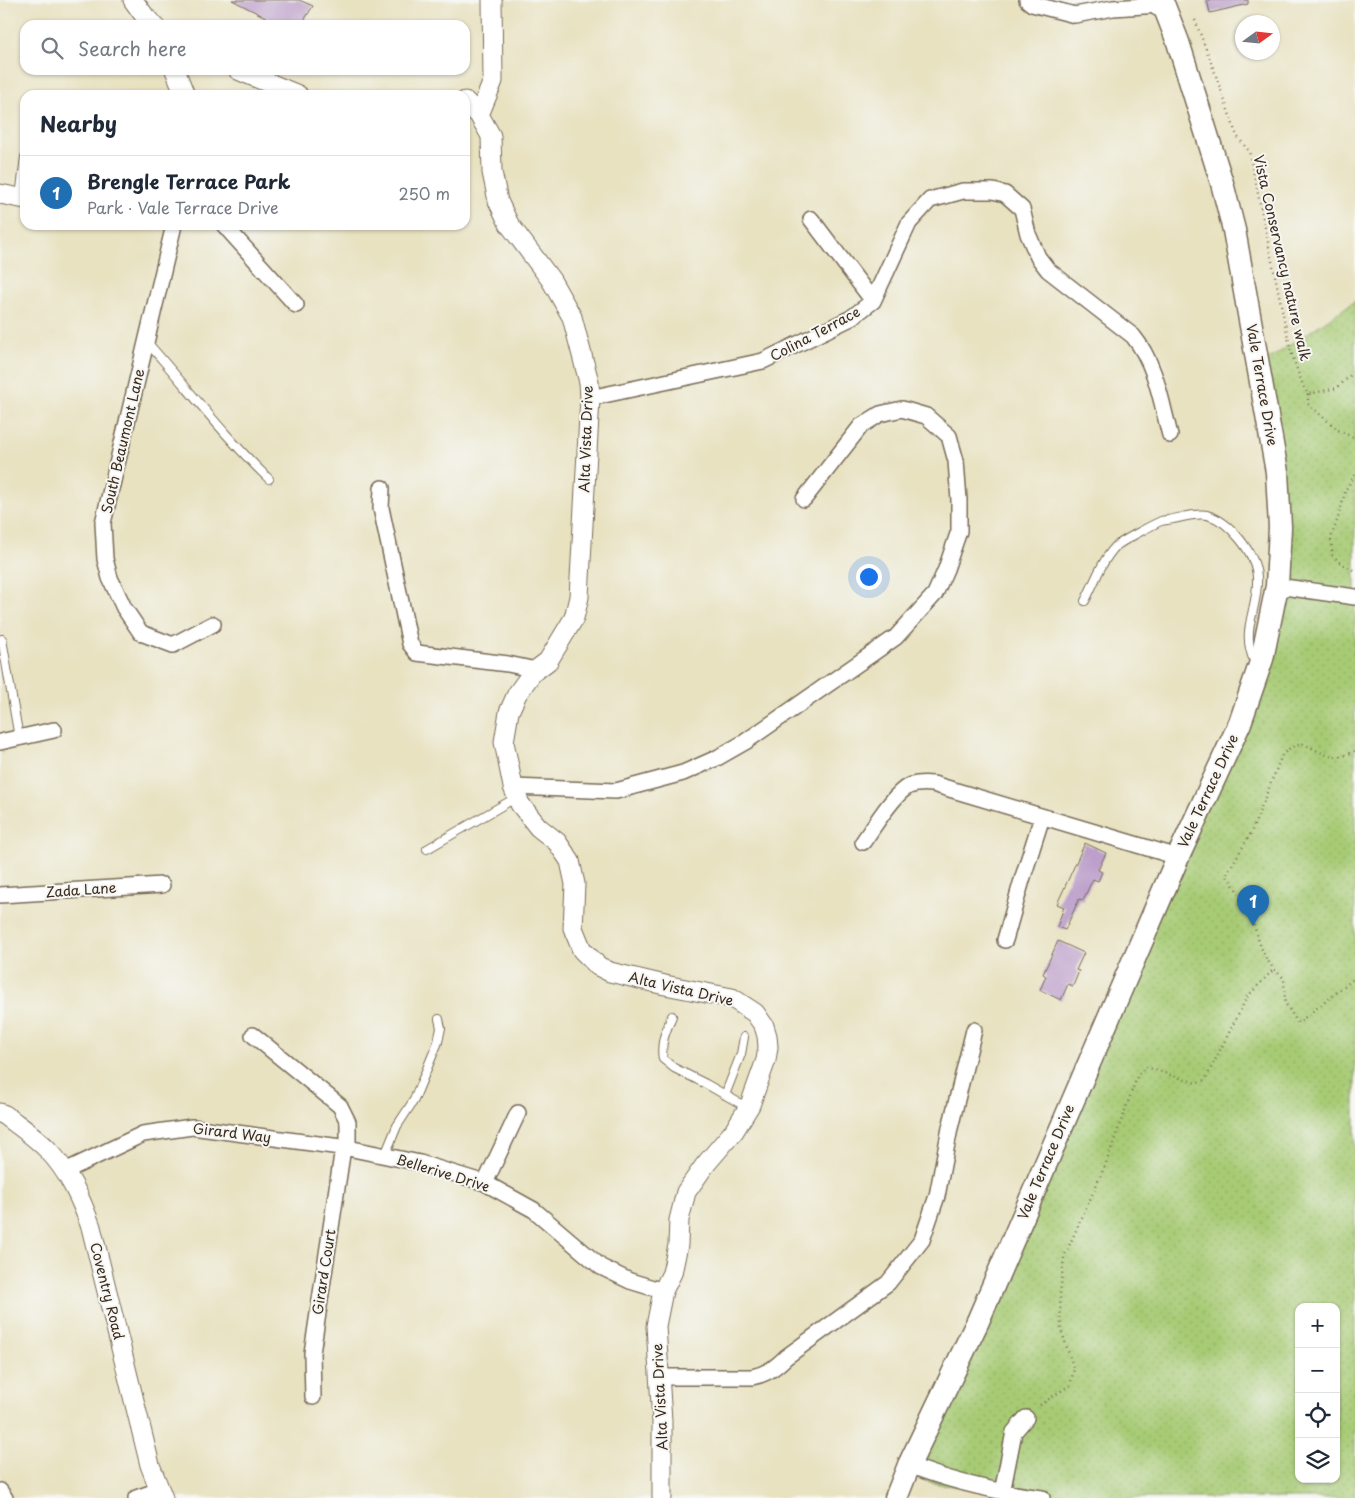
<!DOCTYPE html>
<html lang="en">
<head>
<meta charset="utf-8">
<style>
  :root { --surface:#fff; --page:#f6f6f7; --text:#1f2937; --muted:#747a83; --line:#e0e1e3; --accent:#1f6fb2 }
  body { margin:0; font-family:"Playpen Sans",sans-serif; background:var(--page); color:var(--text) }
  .controls { position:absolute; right:15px; bottom:15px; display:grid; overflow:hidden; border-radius:10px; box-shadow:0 1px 4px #0004 }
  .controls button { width:45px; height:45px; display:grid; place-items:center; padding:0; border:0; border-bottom:1px solid var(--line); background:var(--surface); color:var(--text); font:25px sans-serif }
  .compass { position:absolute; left:1235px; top:15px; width:45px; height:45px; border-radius:50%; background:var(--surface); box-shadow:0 1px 4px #0004; rotate:75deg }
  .you { position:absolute; left:868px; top:576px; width:18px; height:18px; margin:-12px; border:4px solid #fff; border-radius:50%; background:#1a73e8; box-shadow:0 0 0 8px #1a73e833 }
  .badge { display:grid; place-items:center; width:32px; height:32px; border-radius:50%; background:var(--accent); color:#fff; font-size:16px; font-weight:700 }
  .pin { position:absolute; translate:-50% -41px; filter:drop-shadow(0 1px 2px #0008) }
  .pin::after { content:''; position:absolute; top:26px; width:18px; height:15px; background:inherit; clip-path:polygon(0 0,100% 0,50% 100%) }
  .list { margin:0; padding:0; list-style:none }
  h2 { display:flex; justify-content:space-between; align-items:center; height:65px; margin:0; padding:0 20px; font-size:21px }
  h2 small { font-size:16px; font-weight:400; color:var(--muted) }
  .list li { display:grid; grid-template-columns:32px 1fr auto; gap:15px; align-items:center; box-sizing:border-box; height:75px; padding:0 20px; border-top:1px solid var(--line) }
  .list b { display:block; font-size:19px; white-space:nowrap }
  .list p { margin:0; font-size:16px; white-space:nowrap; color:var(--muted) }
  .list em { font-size:16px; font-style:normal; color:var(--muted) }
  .icon { flex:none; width:28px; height:28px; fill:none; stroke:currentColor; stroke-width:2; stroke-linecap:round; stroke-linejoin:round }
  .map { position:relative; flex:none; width:1355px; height:1498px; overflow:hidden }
  .search { position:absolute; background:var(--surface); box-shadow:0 1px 4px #0004; left:20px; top:20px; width:450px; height:55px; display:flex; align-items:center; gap:12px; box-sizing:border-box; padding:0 18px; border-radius:15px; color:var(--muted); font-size:19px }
  .panel { position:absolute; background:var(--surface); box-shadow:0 1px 4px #0004; left:20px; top:90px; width:450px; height:140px; border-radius:15px }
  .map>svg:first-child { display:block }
  .park { fill:url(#park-dots); stroke:#717a4a; fill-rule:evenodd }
  .building { fill:#bc9fcb }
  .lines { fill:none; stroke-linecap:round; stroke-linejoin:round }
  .service-casing { stroke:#786a57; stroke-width:10 }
  .minor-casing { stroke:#786a57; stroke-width:18 }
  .tertiary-casing { stroke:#786a57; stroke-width:21 }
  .secondary-casing { stroke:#786a57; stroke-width:25 }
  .path { stroke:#786a57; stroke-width:2.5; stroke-dasharray:1 4; stroke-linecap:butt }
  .service { stroke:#fff; stroke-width:8 }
  .minor { stroke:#fff; stroke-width:15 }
  .tertiary { stroke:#fff; stroke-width:19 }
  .secondary { stroke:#fff; stroke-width:22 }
  .labels { text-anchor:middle; stroke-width:4; stroke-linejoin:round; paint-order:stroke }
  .street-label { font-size:14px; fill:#3b2a1e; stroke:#f6f6f2 }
</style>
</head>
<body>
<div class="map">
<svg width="1355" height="1498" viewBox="0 0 1355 1498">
  <defs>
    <pattern id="park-dots" width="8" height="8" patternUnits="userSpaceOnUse" patternTransform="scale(1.25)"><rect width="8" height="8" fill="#a7cb75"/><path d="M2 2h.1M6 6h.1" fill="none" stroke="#91ae65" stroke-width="1.8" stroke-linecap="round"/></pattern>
  </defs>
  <rect width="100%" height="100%" fill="#f6f6f2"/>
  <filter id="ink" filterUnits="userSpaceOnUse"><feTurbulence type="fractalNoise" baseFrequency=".02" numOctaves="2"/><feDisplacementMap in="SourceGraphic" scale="10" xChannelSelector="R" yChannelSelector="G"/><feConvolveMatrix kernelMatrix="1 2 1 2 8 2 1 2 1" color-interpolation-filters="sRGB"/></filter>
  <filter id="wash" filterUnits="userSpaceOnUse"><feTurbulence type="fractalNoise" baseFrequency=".0096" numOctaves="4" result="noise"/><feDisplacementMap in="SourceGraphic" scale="20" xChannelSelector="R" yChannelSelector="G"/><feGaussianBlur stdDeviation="1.12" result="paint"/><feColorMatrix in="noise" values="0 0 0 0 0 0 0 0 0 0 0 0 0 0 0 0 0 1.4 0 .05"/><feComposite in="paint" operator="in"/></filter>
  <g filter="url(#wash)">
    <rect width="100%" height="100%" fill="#e8e2c1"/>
    <!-- park -->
    <path class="park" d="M1355,301V1498H1036L933,1483L908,1473L1232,740L1277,586L1259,366ZM1299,1307H1336V1479H1299Z"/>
    <g id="blocks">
      <!-- building -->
      <path class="building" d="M232,0H299L313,6L301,25H276L275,22Z
        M1207,0H1248V4L1210,13Z
        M1085,843L1106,853L1098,870L1102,872L1098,881L1093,879L1083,900L1079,899L1065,930L1057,927L1064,907L1057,904Z
        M1058,941L1084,953L1076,970L1079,971L1073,986L1068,984L1061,1000L1040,990L1046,976L1043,974Z"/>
    </g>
  </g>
  <g filter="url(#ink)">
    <use href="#blocks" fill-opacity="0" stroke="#786a57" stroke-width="1"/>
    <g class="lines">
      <!-- service casing -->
      <g class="service-casing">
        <path id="service" d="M20,197L25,157
          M146,341C187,387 224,436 269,479
          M1085,601C1094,584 1101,562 1115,547C1120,542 1154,524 1161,521C1165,520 1169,520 1173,519C1183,517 1197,513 1207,515C1230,521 1256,554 1257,577C1259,610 1239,629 1255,663
          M2,639L19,738
          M427,849L517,797
          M672,1016C666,1031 660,1042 663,1059L674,1068L706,1084L748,1108
          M725,1095L741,1054L744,1037
          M385,1155L397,1126L414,1100L438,1042L441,1028L439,1019"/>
      </g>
      <!-- minor casing -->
      <g class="minor-casing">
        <path id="minor" d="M1027,0L1032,4L1075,15L1113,8L1159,5
          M811,219L873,301
          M174,225L103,523L105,559L110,578L124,608L141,633L173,645L213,624
          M224,225L296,305
          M590,398L763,361L851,318L873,301L909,223L930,200L963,191H993L1005,194L1022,209L1028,234L1038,257L1048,270L1133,336C1156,364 1161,401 1170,435
          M382,488L381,508L410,644L417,653L508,664L536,670
          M1277,586L1355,597
          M0,742L54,730
          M513,787L616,791L683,773L717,758L745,742L896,637L935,594L946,569L959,531V500L956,461L949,436L926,416L902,409L880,414L861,426L804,499
          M863,842C873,828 894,793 909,786C917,783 924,783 933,784L1178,857
          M0,895L162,885
          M1005,940L1022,880L1042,817
          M253,1035L340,1106L348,1122V1148
          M65,1171L143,1134L192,1127L348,1148L420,1163L485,1183L534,1210L601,1267L630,1281L663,1291
          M485,1183L518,1113
          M660,1377H752C767,1374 776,1367 786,1357L888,1283L922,1240L937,1196L950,1128L974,1030
          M313,1397L312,1353L343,1148
          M909,1465C952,1482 997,1492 1042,1498
          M0,1491L5,1498
          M1002,1493L1014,1432L1026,1418
          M136,1498L159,1490"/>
      </g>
      <!-- tertiary casing -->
      <g class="tertiary-casing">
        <path id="tertiary" d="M133,0L146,18L154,25
          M175,70L185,95
          M238,70L298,95
          M465,101L479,115L491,136L492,172L498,201L509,224L551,280L572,317L589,382L590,398L579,597L574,618L548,661L532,673L517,694L509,712L504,742L513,787L520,804L538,827L557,842L570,861L575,884L573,928L582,950L598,966L610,972L665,985L732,998L755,1013L764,1026L767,1036L768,1047L766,1060L750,1105L734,1131L705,1165L686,1192L679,1220L678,1245L672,1273L663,1291L656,1326L662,1421V1498
          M479,115L493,81L492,0
          M0,194L25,199
          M0,1113L5,1115C19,1126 36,1137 48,1150C69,1172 81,1199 91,1227L150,1465L163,1498"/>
      </g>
      <!-- secondary casing -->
      <g class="secondary-casing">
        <path id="secondary" d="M896,1498L909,1465L978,1321L1178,857L1240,723L1262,659L1277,586L1280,527L1277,472L1234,230L1222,183L1178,42L1164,6L1159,5L1153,0"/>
      </g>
      <!-- path -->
      <path class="path" d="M1195,20L1215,73L1237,136L1249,151L1291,352L1303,386L1308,394L1337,388L1355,371
        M1308,394V404L1338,430L1355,438
        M1355,475L1346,489L1339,515L1331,538L1332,555L1342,564L1355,571
        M1355,751C1332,763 1325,753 1303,744L1291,747L1282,755L1251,833L1226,875C1235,887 1244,900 1250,914C1260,940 1260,960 1284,978L1285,1003L1298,1023L1355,978
        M1040,1405L1070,1385L1074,1370L1061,1329L1060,1295L1064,1257L1105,1166L1138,1074L1146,1067L1196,1083L1205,1080L1247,997L1273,970"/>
      <!-- service -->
      <use href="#service" class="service"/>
      <!-- minor -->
      <use href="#minor" class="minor"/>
      <!-- tertiary -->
      <use href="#tertiary" class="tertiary"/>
      <!-- secondary -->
      <use href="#secondary" class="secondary"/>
    </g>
  </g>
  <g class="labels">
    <!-- street labels -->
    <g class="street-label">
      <text transform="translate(1282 258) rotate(77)" y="5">Vista Conservancy nature walk</text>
      <text transform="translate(815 334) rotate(-28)" y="5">Colina Terrace</text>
      <text transform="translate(1262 385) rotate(80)" y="5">Vale Terrace Drive</text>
      <text transform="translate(586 439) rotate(-88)" y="5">Alta Vista Drive</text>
      <text transform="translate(123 441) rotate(-77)" y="5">South Beaumont Lane</text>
      <text transform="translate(1208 791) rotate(-65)" y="5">Vale Terrace Drive</text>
      <text transform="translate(81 890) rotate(-4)" y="5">Zada Lane</text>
      <text transform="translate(681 989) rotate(13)" y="5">Alta Vista Drive</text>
      <text transform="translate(232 1133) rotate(7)" y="5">Girard Way</text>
      <text transform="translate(1046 1162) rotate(-67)" y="5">Vale Terrace Drive</text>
      <text transform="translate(443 1173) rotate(17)" y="5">Bellerive Drive</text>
      <text transform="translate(324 1272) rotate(-81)" y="5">Girard Court</text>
      <text transform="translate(107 1291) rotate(76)" y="5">Coventry Road</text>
      <text transform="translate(660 1397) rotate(-93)" y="5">Alta Vista Drive</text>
    </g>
  </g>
</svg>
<div class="controls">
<button>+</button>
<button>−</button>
<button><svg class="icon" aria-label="locate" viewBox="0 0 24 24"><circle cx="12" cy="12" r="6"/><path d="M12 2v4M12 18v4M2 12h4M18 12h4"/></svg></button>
<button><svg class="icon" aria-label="layers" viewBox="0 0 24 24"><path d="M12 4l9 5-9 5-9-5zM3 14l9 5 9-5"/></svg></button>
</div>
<svg class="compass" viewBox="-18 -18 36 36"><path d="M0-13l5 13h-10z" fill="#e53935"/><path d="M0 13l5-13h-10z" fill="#747a83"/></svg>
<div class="you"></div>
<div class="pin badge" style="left:1253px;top:926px">1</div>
<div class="search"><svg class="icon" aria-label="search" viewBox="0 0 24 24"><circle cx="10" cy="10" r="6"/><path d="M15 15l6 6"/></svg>Search here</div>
<section class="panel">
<h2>Nearby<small></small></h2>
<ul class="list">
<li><span class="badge">1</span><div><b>Brengle Terrace Park</b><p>Park · Vale Terrace Drive</p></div><em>250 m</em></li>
</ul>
</section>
</div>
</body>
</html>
